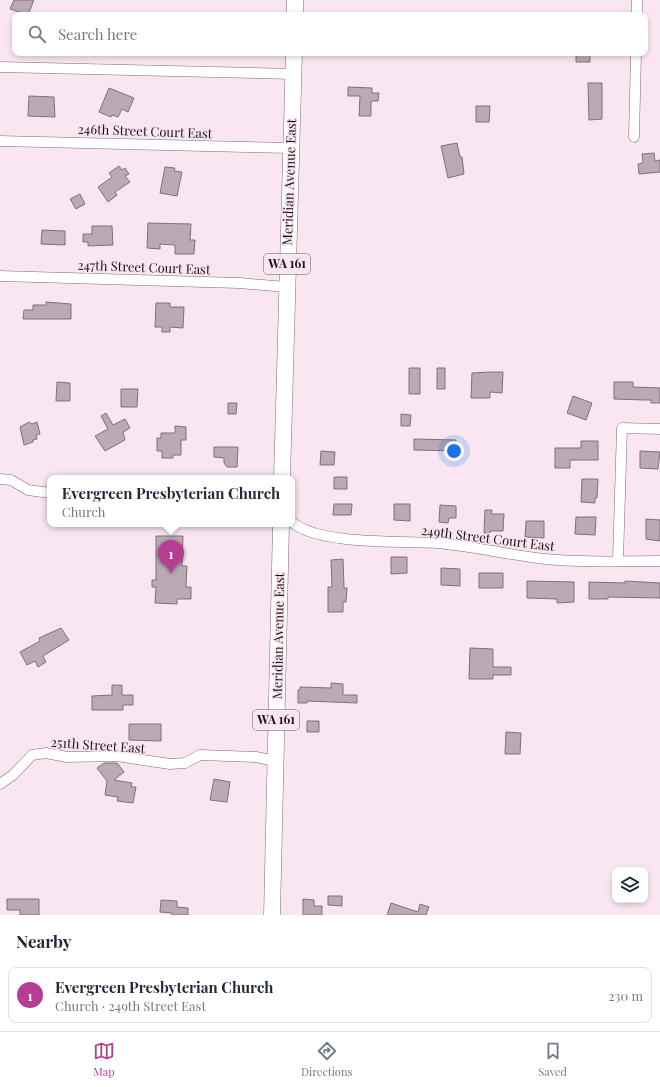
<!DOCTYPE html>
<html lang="en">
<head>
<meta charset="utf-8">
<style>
  :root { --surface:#fff; --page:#f6f6f7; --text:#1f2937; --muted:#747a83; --line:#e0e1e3; --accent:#b63e92 }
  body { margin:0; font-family:"Playfair Display",serif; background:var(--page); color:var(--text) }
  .controls { position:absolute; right:12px; bottom:12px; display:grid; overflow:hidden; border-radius:8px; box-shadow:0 2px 6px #0003 }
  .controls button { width:36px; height:36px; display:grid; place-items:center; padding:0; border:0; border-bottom:1px solid var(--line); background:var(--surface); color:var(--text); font:20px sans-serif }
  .you { position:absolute; left:454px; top:451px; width:14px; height:14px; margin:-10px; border:3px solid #fff; border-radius:50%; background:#1a73e8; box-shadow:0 0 0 6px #1a73e833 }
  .badge { display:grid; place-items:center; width:26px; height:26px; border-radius:50%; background:var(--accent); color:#fff; font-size:13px; font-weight:700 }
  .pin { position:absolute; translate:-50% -33px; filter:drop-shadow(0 1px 2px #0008) }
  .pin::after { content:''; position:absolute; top:21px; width:14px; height:12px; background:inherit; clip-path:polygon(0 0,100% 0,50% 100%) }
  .popup { position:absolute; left:47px; top:475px; width:248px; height:52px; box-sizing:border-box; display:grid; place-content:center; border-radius:8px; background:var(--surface); filter:drop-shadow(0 1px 3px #0005); font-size:13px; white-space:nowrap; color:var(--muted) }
  .popup b { font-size:15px; color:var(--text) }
  .popup::after { content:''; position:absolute; left:50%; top:100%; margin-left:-8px; border:8px solid transparent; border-top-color:var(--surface) }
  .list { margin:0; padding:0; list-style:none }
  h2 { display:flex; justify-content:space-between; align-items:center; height:52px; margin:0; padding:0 16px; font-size:17px }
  h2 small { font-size:13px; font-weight:400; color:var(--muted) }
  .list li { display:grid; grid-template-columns:26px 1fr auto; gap:12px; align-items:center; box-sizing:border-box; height:56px; margin:0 8px 8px; padding:0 8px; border:1px solid var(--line); border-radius:8px }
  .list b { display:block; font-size:15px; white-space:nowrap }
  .list p { margin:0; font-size:13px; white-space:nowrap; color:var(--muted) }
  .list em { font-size:13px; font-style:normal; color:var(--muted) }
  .icon { flex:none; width:22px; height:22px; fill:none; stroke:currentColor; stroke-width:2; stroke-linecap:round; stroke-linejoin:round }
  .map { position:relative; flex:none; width:660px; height:915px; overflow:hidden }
  .search { position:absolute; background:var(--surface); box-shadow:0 2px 6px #0003; left:12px; right:12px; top:12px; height:44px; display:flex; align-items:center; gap:10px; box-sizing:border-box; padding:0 14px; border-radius:8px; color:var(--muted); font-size:15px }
  .sheet { height:116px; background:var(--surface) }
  nav { display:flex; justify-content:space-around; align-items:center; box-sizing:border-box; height:56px; border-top:1px solid var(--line); background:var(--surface); font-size:11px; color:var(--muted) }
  nav a { display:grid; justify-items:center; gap:2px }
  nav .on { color:var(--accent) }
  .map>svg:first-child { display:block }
  .building { fill:#bba9b3; stroke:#81707a }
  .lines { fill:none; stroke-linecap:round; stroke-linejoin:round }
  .minor-casing { stroke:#7c6c76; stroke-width:11 }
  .primary-casing { stroke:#7c6c76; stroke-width:17 }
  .minor { stroke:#fff; stroke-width:10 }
  .primary { stroke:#fff; stroke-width:16 }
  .labels { text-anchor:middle; stroke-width:3; stroke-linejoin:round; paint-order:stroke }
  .shield { fill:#f9e6f1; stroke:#5c5258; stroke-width:1 }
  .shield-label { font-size:12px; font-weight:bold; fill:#181216 }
  .street-label { font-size:13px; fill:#181216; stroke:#f9e6f1 }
</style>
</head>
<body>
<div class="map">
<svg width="660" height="915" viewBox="0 0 660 915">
  <rect width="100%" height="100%" fill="#f9e6f1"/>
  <!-- building -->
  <path class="building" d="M14,0H34L28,15L10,9Z
    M576,53H590V62H576Z
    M588,83H602V119L589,120Z
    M348,87L372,88V93H379L378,101H371V116H359L360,96H348Z
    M109,88L134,98L128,112L122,109L118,117L112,115L111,117L99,112Z
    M29,96L54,97L55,117L28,116Z
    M476,106H490L489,122H476Z
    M457,143L460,157H462L464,174L448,178L441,146Z
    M654,153L655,161L660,160V172L639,174L638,164L643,163L642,154Z
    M119,166L122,170L125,168L129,174L125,176L130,182L115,192L117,195L108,202L98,187L112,177L109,173Z
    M165,167L175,168L174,171L182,172L177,196L160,193Z
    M80,194L85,204L76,209L70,199Z
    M148,223L191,224L190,240H195L194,254H175V245L160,244V249L147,248Z
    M92,226H112L113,245L88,246V242H83V234H92Z
    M42,230L65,231V245L41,244Z
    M46,302L71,304V319H23L24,310H33V305H46Z
    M156,303H170V307H184L183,328L170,327V332H162V327H155Z
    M409,368H420V394H409Z
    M437,368H445V389H437Z
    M490,372H503L502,393L490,392V398H471L472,373Z
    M57,382L70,383V401H56Z
    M614,382H633V387L660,388V403H651V400H645L614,399Z
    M121,389H138L137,407H121Z
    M573,396L592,403L586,420L567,413Z
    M228,403H237L236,414H228Z
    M106,413L113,425L125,419L130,428L123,432L125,440L105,451L95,436L108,429L101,416Z
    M401,414L411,415L410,426H401Z
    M29,422L32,424L37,422L40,434L36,435L37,439L33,440V442L24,445L20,427Z
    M175,426L186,427V440H181V455H173V458H162V451H157V438H161V433H175Z
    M414,439L456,440V451L414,450Z
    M581,441H598V460H570V468H555V448H581Z
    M214,447H238L237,467H227L224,463V458L214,457Z
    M321,451L335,452L334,465H320Z
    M640,451L660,452L658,469L640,468Z
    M334,477H347V489H334Z
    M582,479H598L597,498H595V503L581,502Z
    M334,504H352L351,515H333Z
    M394,504H410V521L394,520Z
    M440,505L456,506V518H449L448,523L439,522Z
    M485,510H492L491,514H504L503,531H490V533H484Z
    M576,517H596L595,535L575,534Z
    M646,519L660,520V541L646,539Z
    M526,521H544V538L525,537Z
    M156,536H183L182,566H187L186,587H191V599H177V604L155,603L156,587H152V580H156Z
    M391,557H407V573L391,574Z
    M343,559L344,588H347L346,602H343V612H328V587H332L331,560Z
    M441,568L460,569V586L441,585Z
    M479,573H503V588H479Z
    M527,581L574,582V602L557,603V599L527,598Z
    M625,581L660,583V598L608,597V599H589V582L625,583Z
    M61,628L69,640L43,656L46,662L38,667L35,661L27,665L20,652L40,641L39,638Z
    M470,648L493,649V667H511V675H493V679H469Z
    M331,683L343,684V695H357V703L307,701V703H298V690H300V687L331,688Z
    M112,685H122V695H133V705H123V710H92V696L112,695Z
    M307,721H319V732H307Z
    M129,724H161V741L129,740Z
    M506,732L521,733L520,754H505Z
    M104,763H117L124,772L114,780L132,783L131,787H136L133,803L117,801L118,797L105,795L107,781L97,768Z
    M214,779L230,782L227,802L210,800Z
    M328,896H342V906L328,905Z
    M7,899H39V915H20V910H7Z
    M303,899L314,900V906H322V915H303Z
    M161,900L177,901V907L188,908V915H172V913L160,912Z
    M391,903L418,912L420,904L429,907L426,915H387Z"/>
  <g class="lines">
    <!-- minor casing -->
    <g class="minor-casing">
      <path id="minor" d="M637,15V0
        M0,67L293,74
        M634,137L636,53
        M0,141L290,148
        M0,276L239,283L286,287
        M0,479L11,480L28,490L50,493
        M292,522C317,545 402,541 437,543C473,546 509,555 545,559C583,563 622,561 660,561
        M618,560L622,428L660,429
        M0,784L13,775L32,755L46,753L67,757L116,756L170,764L185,763L200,755L256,757L275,761"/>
    </g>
    <!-- primary casing -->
    <g class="primary-casing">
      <path id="primary" d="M295,15V0
        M282,478L294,53
        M272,915L281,524"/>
    </g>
    <!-- minor -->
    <use href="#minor" class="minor"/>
    <!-- primary -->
    <use href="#primary" class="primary"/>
  </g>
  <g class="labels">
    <!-- shield labels -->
    <g class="shield">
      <rect x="264" y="254" width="46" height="20" rx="3"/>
      <rect x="253" y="710" width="46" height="20" rx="3"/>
    </g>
    <g class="shield-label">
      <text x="287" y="268">WA 161</text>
      <text x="276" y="724">WA 161</text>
    </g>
    <!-- street labels -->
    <g class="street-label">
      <text transform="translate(145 131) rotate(2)" y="5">246th Street Court East</text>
      <text transform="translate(289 182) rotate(-88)" y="5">Meridian Avenue East</text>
      <text transform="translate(144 267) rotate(2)" y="5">247th Street Court East</text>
      <text transform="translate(488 538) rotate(7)" y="5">249th Street Court East</text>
      <text transform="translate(278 636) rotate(-89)" y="5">Meridian Avenue East</text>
      <text transform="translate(98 745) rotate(4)" y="5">251th Street East</text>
    </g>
  </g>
</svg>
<div class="controls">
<button><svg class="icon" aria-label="layers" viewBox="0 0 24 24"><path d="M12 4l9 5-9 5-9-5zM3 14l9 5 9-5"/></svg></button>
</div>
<div class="you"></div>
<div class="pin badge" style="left:171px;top:573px">1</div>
<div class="popup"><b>Evergreen Presbyterian Church</b>Church</div>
<div class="search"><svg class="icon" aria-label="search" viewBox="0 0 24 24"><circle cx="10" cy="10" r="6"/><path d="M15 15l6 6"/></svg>Search here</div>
</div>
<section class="sheet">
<h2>Nearby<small></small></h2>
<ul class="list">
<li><span class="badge">1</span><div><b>Evergreen Presbyterian Church</b><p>Church · 249th Street East</p></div><em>230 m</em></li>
</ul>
</section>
<nav>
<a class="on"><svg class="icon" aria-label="map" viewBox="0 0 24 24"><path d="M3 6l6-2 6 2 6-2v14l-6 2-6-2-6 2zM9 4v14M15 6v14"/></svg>Map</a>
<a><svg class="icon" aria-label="directions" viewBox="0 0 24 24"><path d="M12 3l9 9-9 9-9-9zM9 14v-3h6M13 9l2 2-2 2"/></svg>Directions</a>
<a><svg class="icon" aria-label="saved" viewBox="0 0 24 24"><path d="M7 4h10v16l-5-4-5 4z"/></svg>Saved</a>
</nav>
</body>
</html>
